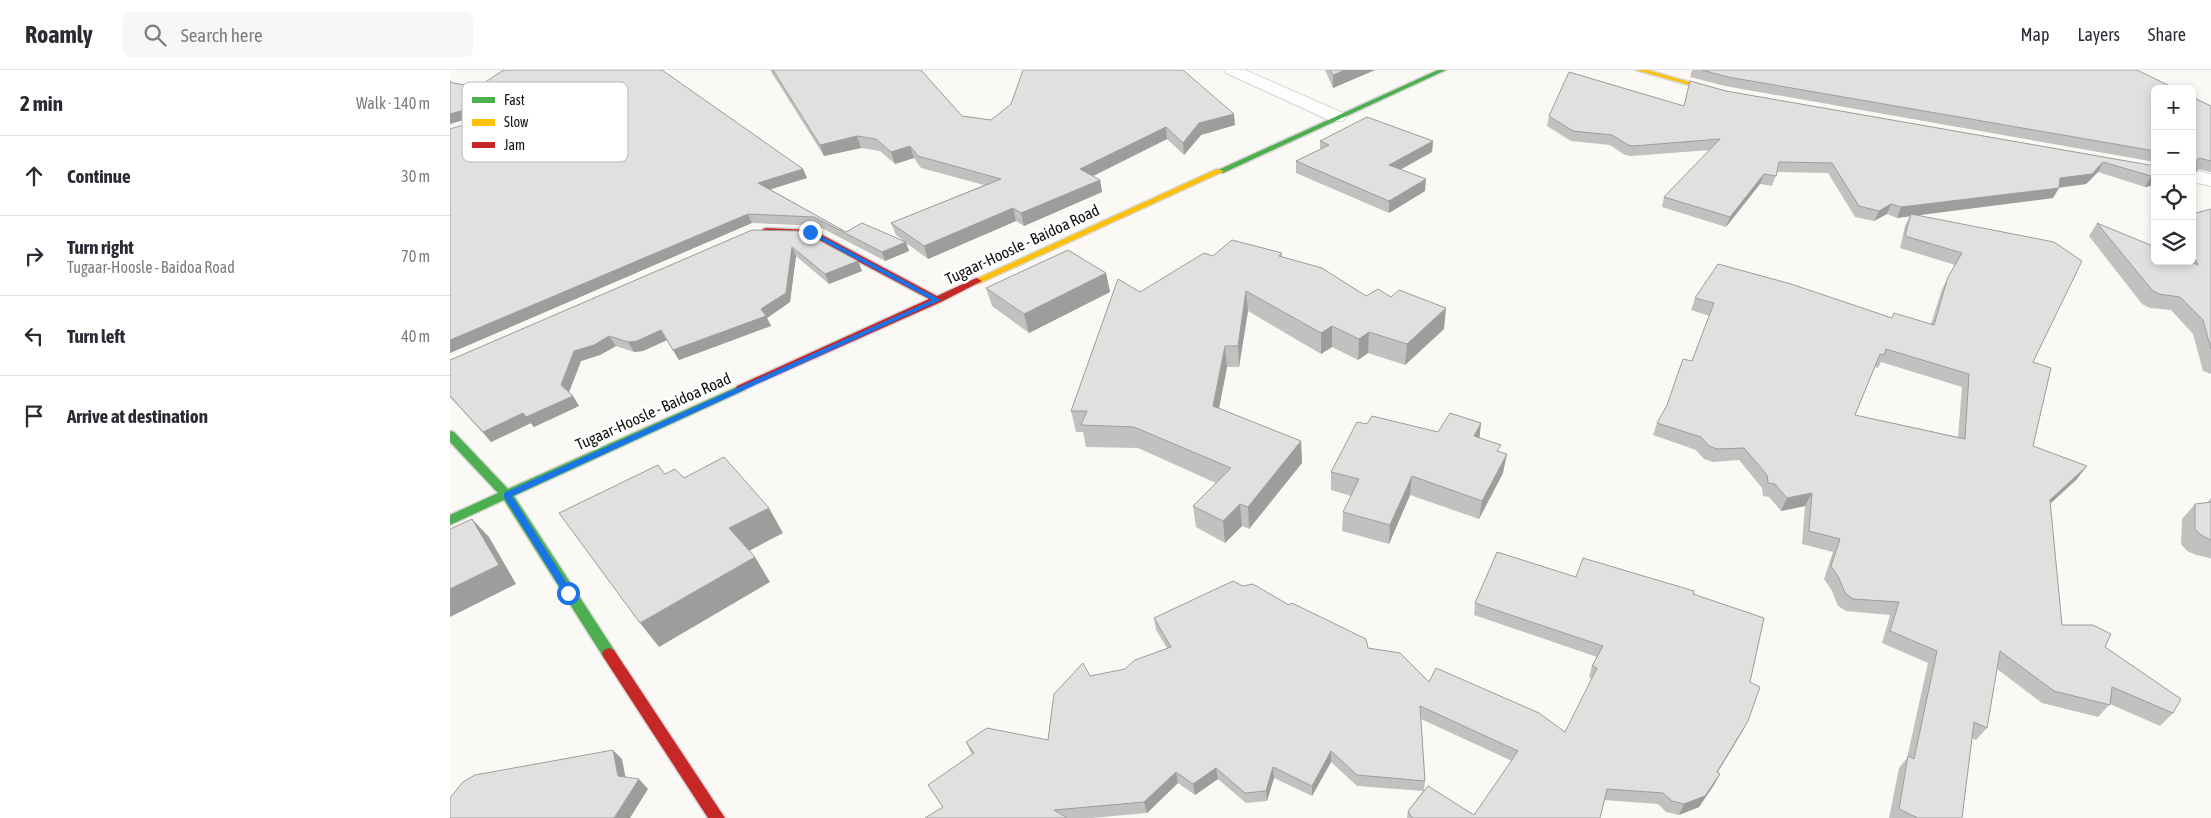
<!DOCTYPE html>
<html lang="en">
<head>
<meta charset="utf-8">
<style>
  :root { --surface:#fff; --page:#f7f7f7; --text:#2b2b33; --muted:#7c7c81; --line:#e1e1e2 }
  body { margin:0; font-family:"Asap Condensed",sans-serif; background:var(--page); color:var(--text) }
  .controls { position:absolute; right:15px; top:15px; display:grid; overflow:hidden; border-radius:8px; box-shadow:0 2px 8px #0003 }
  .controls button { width:45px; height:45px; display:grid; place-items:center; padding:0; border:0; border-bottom:1px solid var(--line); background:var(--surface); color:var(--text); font:25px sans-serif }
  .stop { position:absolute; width:15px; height:15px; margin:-11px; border:4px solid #1a73e8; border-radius:50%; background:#fff }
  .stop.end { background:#1a73e8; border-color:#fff; box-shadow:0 1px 5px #0008 }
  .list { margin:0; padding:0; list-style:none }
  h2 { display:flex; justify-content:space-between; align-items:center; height:65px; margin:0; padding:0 20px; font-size:21px }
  h2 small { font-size:16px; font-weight:400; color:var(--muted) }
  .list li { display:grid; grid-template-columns:32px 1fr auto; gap:15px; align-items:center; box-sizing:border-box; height:80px; padding:0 20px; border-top:1px solid var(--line) }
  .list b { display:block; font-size:19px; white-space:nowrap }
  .list p { margin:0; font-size:16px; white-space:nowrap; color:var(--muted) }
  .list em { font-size:16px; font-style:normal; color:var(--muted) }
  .icon { flex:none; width:28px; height:28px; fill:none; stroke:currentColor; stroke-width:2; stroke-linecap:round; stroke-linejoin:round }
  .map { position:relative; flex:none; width:1761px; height:748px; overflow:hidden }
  header { display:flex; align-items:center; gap:30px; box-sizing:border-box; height:70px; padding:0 25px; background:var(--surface); border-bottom:1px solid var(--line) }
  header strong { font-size:24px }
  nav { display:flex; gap:28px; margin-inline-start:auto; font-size:18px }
  .search { width:350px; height:45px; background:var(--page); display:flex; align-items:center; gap:12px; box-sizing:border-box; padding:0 18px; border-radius:8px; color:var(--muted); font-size:19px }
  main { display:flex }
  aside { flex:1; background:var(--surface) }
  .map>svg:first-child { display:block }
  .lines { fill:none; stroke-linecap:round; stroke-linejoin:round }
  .street-casing { stroke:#d7d5d2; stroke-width:2 }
  .fast-casing { stroke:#d7d5d2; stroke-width:3 }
  .slow-casing { stroke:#d7d5d2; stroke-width:3 }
  .jam-casing { stroke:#d7d5d2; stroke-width:3 }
  .street { fill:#fefefe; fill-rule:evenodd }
  .fast { fill:#4caf50; fill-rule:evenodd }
  .slow { fill:#ffc107; fill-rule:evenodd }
  .jam { fill:#c62828; fill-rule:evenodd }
  .wall { fill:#c2c1c0; fill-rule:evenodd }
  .shaded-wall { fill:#9e9d9c }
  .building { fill:#e2e0df; stroke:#9e9d9c; fill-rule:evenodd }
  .route { fill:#1a73e8 }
  .labels { text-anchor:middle; stroke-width:5; stroke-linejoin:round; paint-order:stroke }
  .street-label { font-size:16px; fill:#141210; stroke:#fff }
  .key { fill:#fff; stroke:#b8b8b7; stroke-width:1 }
  .key-label { font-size:14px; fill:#141210 }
</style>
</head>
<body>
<header>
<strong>Roamly</strong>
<div class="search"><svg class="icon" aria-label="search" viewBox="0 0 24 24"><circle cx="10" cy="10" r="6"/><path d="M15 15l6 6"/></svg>Search here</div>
<nav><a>Map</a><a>Layers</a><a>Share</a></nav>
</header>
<main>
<aside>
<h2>2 min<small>Walk · 140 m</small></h2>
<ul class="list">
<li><svg class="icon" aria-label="ahead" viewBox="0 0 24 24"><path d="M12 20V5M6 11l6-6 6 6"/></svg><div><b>Continue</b></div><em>30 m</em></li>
<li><svg class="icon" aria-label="right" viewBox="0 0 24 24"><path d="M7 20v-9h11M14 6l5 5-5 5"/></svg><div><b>Turn right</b><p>Tugaar-Hoosle - Baidoa Road</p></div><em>70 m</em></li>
<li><svg class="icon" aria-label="left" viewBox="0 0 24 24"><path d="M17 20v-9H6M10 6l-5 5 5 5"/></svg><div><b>Turn left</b></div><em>40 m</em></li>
<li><svg class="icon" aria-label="arrive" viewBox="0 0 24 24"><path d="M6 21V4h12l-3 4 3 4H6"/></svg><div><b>Arrive at destination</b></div></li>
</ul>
</aside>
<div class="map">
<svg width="1761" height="748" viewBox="0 0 1761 748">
  <rect width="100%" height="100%" fill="#fbf9f6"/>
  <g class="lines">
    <!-- street casing -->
    <g class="street-casing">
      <path id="street" d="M774,0H795L893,43L896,47L893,51H881L776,3Z
        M1742,100L1761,104V116L1742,112Z"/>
    </g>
    <!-- fast casing -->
    <g class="fast-casing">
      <path id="fast" d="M988,0H996L773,103L766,101Z
        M291,315L296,318L295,320L64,426L164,580L166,584L164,588L159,590L154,588L54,430L0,455V445L48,423L0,372V361L4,362L58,419Z"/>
    </g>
    <!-- slow casing -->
    <g class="slow-casing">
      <path id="slow" d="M1186,0H1197L1278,23L1275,25Z
        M767,99L774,101L530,213L527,214L522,211Z"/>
    </g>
    <!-- jam casing -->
    <g class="jam-casing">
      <path id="jam" d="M316,158L363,160L487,226L524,209L527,208L532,211L491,232L291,321L286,318L287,316L479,229L358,165L313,163V159Z
        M159,578L164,580L275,748H258L154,588L152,584L154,580Z"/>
    </g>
    <!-- street -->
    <use href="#street" class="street"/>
    <!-- fast -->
    <use href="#fast" class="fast"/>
    <!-- slow -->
    <use href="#slow" class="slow"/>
    <!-- jam -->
    <use href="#jam" class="jam"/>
  </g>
  <!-- wall -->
  <path class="wall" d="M320,0H471L512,46L541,50L785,55L751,65L734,85L717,69L643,106L650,110L652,122L574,156L566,151L478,189L456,173L459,181L435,191L368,156L302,153L0,283V59L42,46L44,43L40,42L0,54V11L3,13L353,99L357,108L320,119L396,162L453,170L446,165L441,153L534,115L471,98L464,88L445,94L430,81L411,78L374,86Z
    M875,0H925L883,18Z
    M1242,0H1687L1705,19V92L1275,16L1240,7Z
    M1276,21L1705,96V115L1695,117L1648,102L1636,114L1609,118L1603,128L1465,145L1604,172L1583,292V376L1627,409L1600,434L1612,555L1655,577L1723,643L1710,656L1660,634L1648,647L1592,633L1547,599L1537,658L1526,670L1522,668L1512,748H1439L1449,698L1457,688L1478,593L1432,573L1440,545L1396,541L1388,536L1382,521L1374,509L1383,482L1352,474L1355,436L1331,441L1319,427L1313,426L1312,418L1289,390L1263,392L1254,389L1246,380L1203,365L1207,353L1242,291L1259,246L1241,240L1245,228L1442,248L1481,254L1492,219L1505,195L1450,178L1455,156L1460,146L1447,148L1437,144L1424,151L1405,147L1378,103L1327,102L1322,116L1310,114L1276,157L1212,137L1214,127L1260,80L1181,86L1175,85L1160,75L1121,71L1097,56L1099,46L1234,36ZM1431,292L1512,317L1508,367L1405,345L1425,297L1428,298Z
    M1742,27L1761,36V102L1747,99V101L1742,108Z
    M870,71H983L982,82L951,99L975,121L939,143L846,103V91L870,79Z
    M1761,139V304L1753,301L1743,264L1721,240L1700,238L1692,234L1639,166L1647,153L1705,191H1742V144Z
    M302,160L408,191L412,201L379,214L346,186L340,232L317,248L321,256L229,290L217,270L193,281L184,282L166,276L150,285L131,291L119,322L123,326L129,336L84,357L81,353L41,372L0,327V290Z
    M832,183V187L916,226L994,259L955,295L918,283L908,290L882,277L871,284L798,241L789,297H777L769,339L851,371L852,393L799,459L792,456L775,473L746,457L743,436L766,413L688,378L636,377L633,362H626L621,341L763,186Z
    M656,203L660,222L579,263L542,236L536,218Z
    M1031,353L1029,368L1049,382L1053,403L1029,449L960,425L939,474L892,461L893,442L901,426L881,420V402L917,354L988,362Z
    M1761,428V489L1760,488L1746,485L1737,481L1731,474L1732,449L1745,434L1757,433Z
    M1126,507L1243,524L1300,612L1292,662L1268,702L1270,704L1264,715L1249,737L1229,745L1216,742L1208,734L1154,730L1150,748H957L958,741L973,721L907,716L881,692L862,726L824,708L817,731L796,733L768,709L745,725L728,713L697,743L642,748H475L493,737L478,715L522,685L516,672L598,670L640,606L675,599L717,578L706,560L704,548L793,516L839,535L979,612L1115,662L1142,609L1139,607L1142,596L1147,587L1024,545L1025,533ZM971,649L1062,691L1024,745L974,721L975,711Z"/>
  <!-- shaded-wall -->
  <path class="shaded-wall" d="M895,0H925L883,18V5Z
    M35,34L40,42L0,54V44Z
    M784,44L785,55L751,65L734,85L733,73L749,53Z
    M716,57L717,69L633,111L630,99Z
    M407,66L411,78L374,86L370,75Z
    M983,71L982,82L939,106V95Z
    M460,76L464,88L445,94L441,82Z
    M1653,92L1648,102L1636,114L1605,118L1610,108Z
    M353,99L357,108L312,122L308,113Z
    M1742,101H1747L1742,108Z
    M1314,104L1310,114L1276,157L1280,147Z
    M1701,106H1705V115L1695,117Z
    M976,109L975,121L939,143V131Z
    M650,110L652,122L574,156L571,143Z
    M1609,118L1603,128L1447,148L1451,137Z
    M1441,134L1437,144L1424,151L1429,141Z
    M563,138L566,151L478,189L474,176Z
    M298,144L302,153L0,283V270Z
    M456,172L459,181L435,191L432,182Z
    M342,177L346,186L340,232L317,248L321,256L229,290L223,280L311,239Z
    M408,191L412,201L379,214L375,204Z
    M656,203L660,222L579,263L574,244Z
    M796,221L798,241L789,297L788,276Z
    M996,238L994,259L955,295L957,274Z
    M882,256V277L871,284V263Z
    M211,260L217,270L193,281L184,282L178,272Z
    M919,262L918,283L908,290L909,269Z
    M159,266L166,276L150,285L131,291L118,325L111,315L124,281Z
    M775,276L777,297L765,358L763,336Z
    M123,326L129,336L84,357L76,347Z
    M73,343L81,353L41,372L33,362Z
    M1031,353L1029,372L1024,366Z
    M851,371L852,393L799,459L798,437Z
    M1057,384L1053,403L1029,449L1032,431Z
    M1637,396L1627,409L1590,443L1600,430Z
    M962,406L960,425L939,474L940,455Z
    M1362,423L1355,436L1331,441L1337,428Z
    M790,434L792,456L775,473L773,451Z
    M319,438L333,463L295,483L279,458Z
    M22,449L39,467L66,514L0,547V519Z
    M305,487L320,512L209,577L190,553Z
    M1298,651L1292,662L1261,713L1267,702Z
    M163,680L172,689L177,715L168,706Z
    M881,681V692L862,726V716Z
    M823,697L824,708L817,731L816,721Z
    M766,698L768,709L745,725L743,714Z
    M726,702L728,713L697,743L694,732Z
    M1270,704L1264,715L1249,737L1229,745L1234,734Z
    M189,709L198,719L180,748H164Z"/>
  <!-- building -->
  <path class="building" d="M56,0H212L353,99L308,113L396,162L412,153L456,172L432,182L364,147L298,144L0,270V59L42,46L46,39L42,35L35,34L0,44V11L3,13L28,17L52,1Z
    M323,0H471L512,46L541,50L561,34L573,0H733L784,44L749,53L733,73L716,57L630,99L650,110L571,143L563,138L474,176L441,153L551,109L468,86L460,76L441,82L426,69L407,66L370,75Z
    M880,0H895L883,5Z
    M1252,0H1687L1726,19H1705V81L1278,7Z
    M1119,2L1234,36L1240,11L1276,21L1705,96V106H1701L1653,92L1642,104L1610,108L1609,118L1451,137L1441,134L1429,141L1409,136L1382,93L1329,92L1326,106L1314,104L1280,147L1214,127L1270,69L1183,76L1178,75L1162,65L1123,61L1099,46Z
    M1742,27L1761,36V91L1749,88L1747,90V101H1742Z
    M917,47L983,71L939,95L976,109L939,131L846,91L879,75L870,71Z
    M1761,139V279L1753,250L1730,227L1709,224L1702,220L1647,153L1705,177V191H1739L1748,195L1742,181V144Z
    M1461,144L1604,172L1632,191L1583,292L1601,298L1583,376L1637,396L1600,430L1612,555H1643L1661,564L1655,577L1731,629L1723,643L1662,617L1660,635L1604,621L1550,581L1537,658L1524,652L1512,748H1468L1449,739L1458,686L1464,689L1487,581L1440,561L1449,532L1403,529L1395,523L1389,508L1381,496L1390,469L1359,461L1362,423L1337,428L1325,414L1318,413L1317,405L1294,378L1267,379L1259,376L1251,367L1207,353L1217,335L1233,289L1242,291L1264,233L1245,228L1268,194L1341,214L1442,248L1444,243L1484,255L1498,207L1512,183L1455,166ZM1436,279L1519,304L1515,369L1405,345L1430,284L1434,285Z
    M302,160L352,161L408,191L375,204L342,177L336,223L311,239L316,246L223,280L211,260L187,271L178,272L159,266L144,275L124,281L111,315L123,326L76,347L73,343L33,362L0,326V290Z
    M782,170L832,183L829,186L872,198L916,226L928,219L941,227L949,220L996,238L957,274L919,262L909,269L882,256L871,263L796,221L788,276H775L763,336L851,371L798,437L790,434L773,451L743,436L781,398L684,357L631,355L637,341H621L668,209L690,222L754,183L763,186Z
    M618,180L656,203L574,244L536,218Z
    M1000,343L1031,353L1024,366L1051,375L1047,381L1057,384L1032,431L962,406L940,455L893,442L909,409L881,402L907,352L917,354L922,346L988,362Z
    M274,387L319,438L279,458L305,487L190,553L109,443L208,395L215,404L225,399L234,408Z
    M1761,432V470L1751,465L1745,459V434Z
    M22,449L49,495L0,519V459Z
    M1047,482L1126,507L1133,488L1244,521L1243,524L1314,548L1300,612L1310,617L1298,651L1267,702L1270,704L1255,726L1234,734L1222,731L1213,723L1157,719L1150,748H962L958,741L978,716L1024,745L1068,681L970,636L975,711L907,705L881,681L862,716L823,697L816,721L795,723L766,698L743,714L726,702L694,732L604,740L617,748H475L493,737L478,715L524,683L516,672L537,658L598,670L604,624L633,593L640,606L675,599L685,590L721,577L704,548L783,511L793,516L803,514L839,535L842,533L916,569L918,578L950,583L979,612L986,598L1089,643L1115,662L1147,598L1142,596L1153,576L1025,533Z
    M163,680L168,706L189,709L164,748H0V728L13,712L25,705Z"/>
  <!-- route -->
  <path class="route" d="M358,161H362L491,230L62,426L123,523L118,526L115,525L54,427V423L482,230L358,163Z"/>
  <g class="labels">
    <!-- street labels -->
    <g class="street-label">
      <text transform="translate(572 174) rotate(-25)" y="6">Tugaar-Hoosle - Baidoa Road</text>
      <text transform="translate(203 341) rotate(-24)" y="6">Tugaar-Hoosle - Baidoa Road</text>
    </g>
  </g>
  <!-- legend -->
  <rect x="12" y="12" width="166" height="80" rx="8" class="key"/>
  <rect x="22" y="27" width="23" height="6" fill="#4caf50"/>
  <rect x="22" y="49" width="23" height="7" fill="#ffc107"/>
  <rect x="22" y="72" width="23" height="6" fill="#c62828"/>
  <g class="key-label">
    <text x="54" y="35">Fast</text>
    <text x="54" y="57">Slow</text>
    <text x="54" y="80">Jam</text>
  </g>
</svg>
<div class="controls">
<button>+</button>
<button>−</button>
<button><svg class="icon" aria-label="locate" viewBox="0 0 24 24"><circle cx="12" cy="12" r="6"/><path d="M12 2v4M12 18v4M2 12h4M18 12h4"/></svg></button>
<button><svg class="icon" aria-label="layers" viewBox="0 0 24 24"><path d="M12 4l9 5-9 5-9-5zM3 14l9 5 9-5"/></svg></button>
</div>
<div class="stop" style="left:118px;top:523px"></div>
<div class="stop end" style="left:360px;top:162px"></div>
</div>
</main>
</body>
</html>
